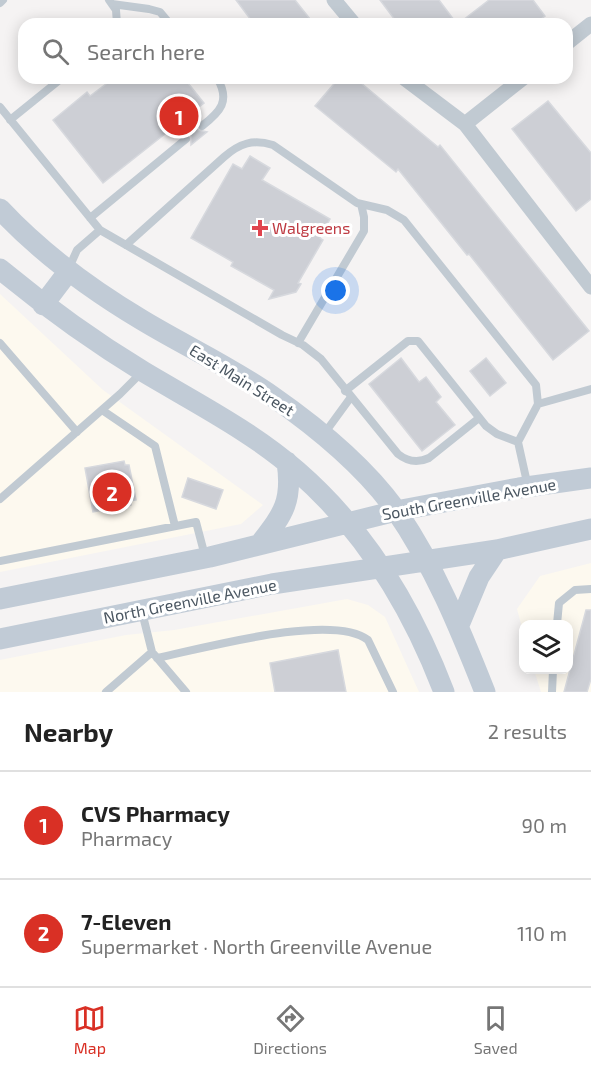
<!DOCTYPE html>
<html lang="en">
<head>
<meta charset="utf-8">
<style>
  :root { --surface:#fff; --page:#f6f6f6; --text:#222; --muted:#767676; --line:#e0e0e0; --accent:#d93025 }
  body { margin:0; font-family:"Exo 2",sans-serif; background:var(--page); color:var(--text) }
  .controls { position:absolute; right:18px; bottom:18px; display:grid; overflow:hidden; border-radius:12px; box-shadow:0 3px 15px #0003 }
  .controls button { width:54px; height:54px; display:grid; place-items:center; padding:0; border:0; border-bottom:2px solid var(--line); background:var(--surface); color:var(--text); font:30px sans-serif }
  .you { position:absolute; left:336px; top:291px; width:21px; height:21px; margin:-15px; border:4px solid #fff; border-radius:50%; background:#1a73e8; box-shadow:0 0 0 9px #1a73e833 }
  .badge { display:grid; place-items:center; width:39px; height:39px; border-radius:50%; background:var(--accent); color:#fff; font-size:20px; font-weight:700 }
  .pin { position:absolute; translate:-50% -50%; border:3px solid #fff; box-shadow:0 2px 6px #0006 }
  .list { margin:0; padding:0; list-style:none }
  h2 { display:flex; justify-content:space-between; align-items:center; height:78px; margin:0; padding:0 24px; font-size:26px }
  h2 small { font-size:20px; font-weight:400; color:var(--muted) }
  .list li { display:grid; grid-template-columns:39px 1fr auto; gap:18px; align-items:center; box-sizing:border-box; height:108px; padding:0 24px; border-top:2px solid var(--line) }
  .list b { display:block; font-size:22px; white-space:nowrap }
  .list p { margin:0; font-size:20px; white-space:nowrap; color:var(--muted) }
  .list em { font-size:20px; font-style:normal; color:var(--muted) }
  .icon { flex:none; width:33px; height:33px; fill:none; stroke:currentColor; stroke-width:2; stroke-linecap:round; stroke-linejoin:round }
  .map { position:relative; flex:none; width:591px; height:692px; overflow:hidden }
  .search { position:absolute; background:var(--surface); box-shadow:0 3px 15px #0003; left:18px; right:18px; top:18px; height:66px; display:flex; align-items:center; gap:15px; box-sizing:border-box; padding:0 21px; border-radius:18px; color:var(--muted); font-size:22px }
  .sheet { height:294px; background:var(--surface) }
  nav { display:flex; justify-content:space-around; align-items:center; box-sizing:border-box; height:84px; border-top:2px solid var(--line); background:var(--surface); font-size:16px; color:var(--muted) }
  nav a { display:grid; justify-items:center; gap:3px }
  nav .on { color:var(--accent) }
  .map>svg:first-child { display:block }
  .commercial { fill:#fdf9ef }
  .building { fill:#cdcfd5; stroke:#d7d9de; stroke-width:1.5 }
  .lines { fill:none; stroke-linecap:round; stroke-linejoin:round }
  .service { stroke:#c1cad2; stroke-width:8 }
  .minor { stroke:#c1cad2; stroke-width:15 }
  .secondary { stroke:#c1cbd6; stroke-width:21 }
  .health-dot { fill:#e0444e; stroke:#fff; stroke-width:2 }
  .labels { text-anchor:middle; stroke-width:6; stroke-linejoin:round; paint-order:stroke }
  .health-label { font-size:16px; fill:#be3a42; stroke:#fff; text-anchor:start }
  .street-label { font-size:16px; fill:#4a5661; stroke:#fff }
</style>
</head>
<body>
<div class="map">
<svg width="591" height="692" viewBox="0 0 591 692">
  <rect width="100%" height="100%" fill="#f5f3f3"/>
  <!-- commercial -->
  <path class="commercial" d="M0,294L103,390L263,505L241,524L0,572Z
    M591,563V692H541L534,670H568V624H524L523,631L517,609L540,576Z
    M347,599L368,605L385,617L419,692H0V660L126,635L174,630Z"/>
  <!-- building -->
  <path class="building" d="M236,0H295L314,24H254Z
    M380,0H439L457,24H398Z
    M489,0H533L545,16L534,24H458Z
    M114,78H184L204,103L191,113L198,121L196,126L198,130L207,132L191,145V136L188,133L182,134L175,126L103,183L53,120L87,92L90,96Z
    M339,78H355L438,147L440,145L589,331L553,360L469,254L467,255L398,169L396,172L315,106Z
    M548,101L591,153V199L576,211L512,129Z
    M250,156L270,168L262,180L330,219L320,238L323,240L298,283L301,284L296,292L269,299L274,290L231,266L233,262L191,238L233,164L242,169Z
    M401,358L419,382L426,377L441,397L436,402L455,425L422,451L369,384Z
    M486,358L506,383L490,396L470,371Z
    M124,461L125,465H129L136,500L130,501L131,505L93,512L85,468Z
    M188,478L223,490L216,509L182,497Z
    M586,610H591V679L587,692H564Z
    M338,650L346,692H275L270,663Z"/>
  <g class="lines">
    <!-- service -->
    <path class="service" d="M109,0L116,10L117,24
      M0,3L3,0
      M112,4L149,9L160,12L170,24
      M0,107L100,230L282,335L303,345L321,359L398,454C408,462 418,463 429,458L479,418
      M10,120L62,78
      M202,126C220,112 231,101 217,78
      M90,218L186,139
      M126,245L224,157C240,143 253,139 273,145L357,203L387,210L404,220L536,385L538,404L518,442L528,487
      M69,268L77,250L100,230
      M0,343L77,432
      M298,343L364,231V217L361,204
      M345,391L408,341H418L486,426L497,434L518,442
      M538,404L591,389
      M102,410L155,446L175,526
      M324,434L351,397
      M0,499L120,394L142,372
      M0,561L196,522L205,556
      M142,612L152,652L186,692
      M557,624L559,603L575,590L591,589
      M157,658C201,649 332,612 368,640L393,692
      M106,692L152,652
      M552,692L553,670"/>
    <!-- minor -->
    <path class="minor" d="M334,0L354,24
      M567,43L591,24
      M404,78L465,124L591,287
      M465,124L523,78"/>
    <!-- secondary -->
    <path class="secondary" d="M0,209C42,254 90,289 142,320C185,346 231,367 272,396C315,426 364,466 395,509C434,565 460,629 485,692
      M0,269C46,307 93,341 144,372C196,403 251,431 297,471C365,530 412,608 444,692
      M43,305L68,272
      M260,544C283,514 293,502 287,462
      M0,599L210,557L396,511L519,488L591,478
      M459,625L479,577L497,550
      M0,639L272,584L497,550L591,529"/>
  </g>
  <!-- markers -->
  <path class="health-dot" d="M257 219h6v6h6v6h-6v6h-6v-6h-6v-6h6z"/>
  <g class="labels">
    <!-- health labels -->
    <g class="health-label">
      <text x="272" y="234">Walgreens</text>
    </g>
    <!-- street labels -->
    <g class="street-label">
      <text transform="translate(242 380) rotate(32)" y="6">East Main Street</text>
      <text transform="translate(469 499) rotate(-10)" y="6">South Greenville Avenue</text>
      <text transform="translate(190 601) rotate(-11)" y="6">North Greenville Avenue</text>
    </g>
  </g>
</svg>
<div class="controls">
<button><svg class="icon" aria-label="layers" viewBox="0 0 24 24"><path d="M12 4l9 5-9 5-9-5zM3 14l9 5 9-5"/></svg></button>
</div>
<div class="you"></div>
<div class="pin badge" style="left:179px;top:116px">1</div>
<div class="pin badge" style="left:112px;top:492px">2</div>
<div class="search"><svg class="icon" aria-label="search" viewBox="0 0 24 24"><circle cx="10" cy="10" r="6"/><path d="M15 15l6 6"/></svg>Search here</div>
</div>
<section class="sheet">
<h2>Nearby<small>2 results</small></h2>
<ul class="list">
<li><span class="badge">1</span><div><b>CVS Pharmacy</b><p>Pharmacy</p></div><em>90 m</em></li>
<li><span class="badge">2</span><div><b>7-Eleven</b><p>Supermarket · North Greenville Avenue</p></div><em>110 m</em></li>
</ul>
</section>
<nav>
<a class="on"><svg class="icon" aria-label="map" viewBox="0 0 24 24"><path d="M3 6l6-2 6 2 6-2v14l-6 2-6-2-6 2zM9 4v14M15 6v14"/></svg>Map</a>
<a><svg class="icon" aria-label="directions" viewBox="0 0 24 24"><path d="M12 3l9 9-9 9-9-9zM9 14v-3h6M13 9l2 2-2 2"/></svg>Directions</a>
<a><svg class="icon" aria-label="saved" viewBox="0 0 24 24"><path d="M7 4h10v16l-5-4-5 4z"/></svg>Saved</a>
</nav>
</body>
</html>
